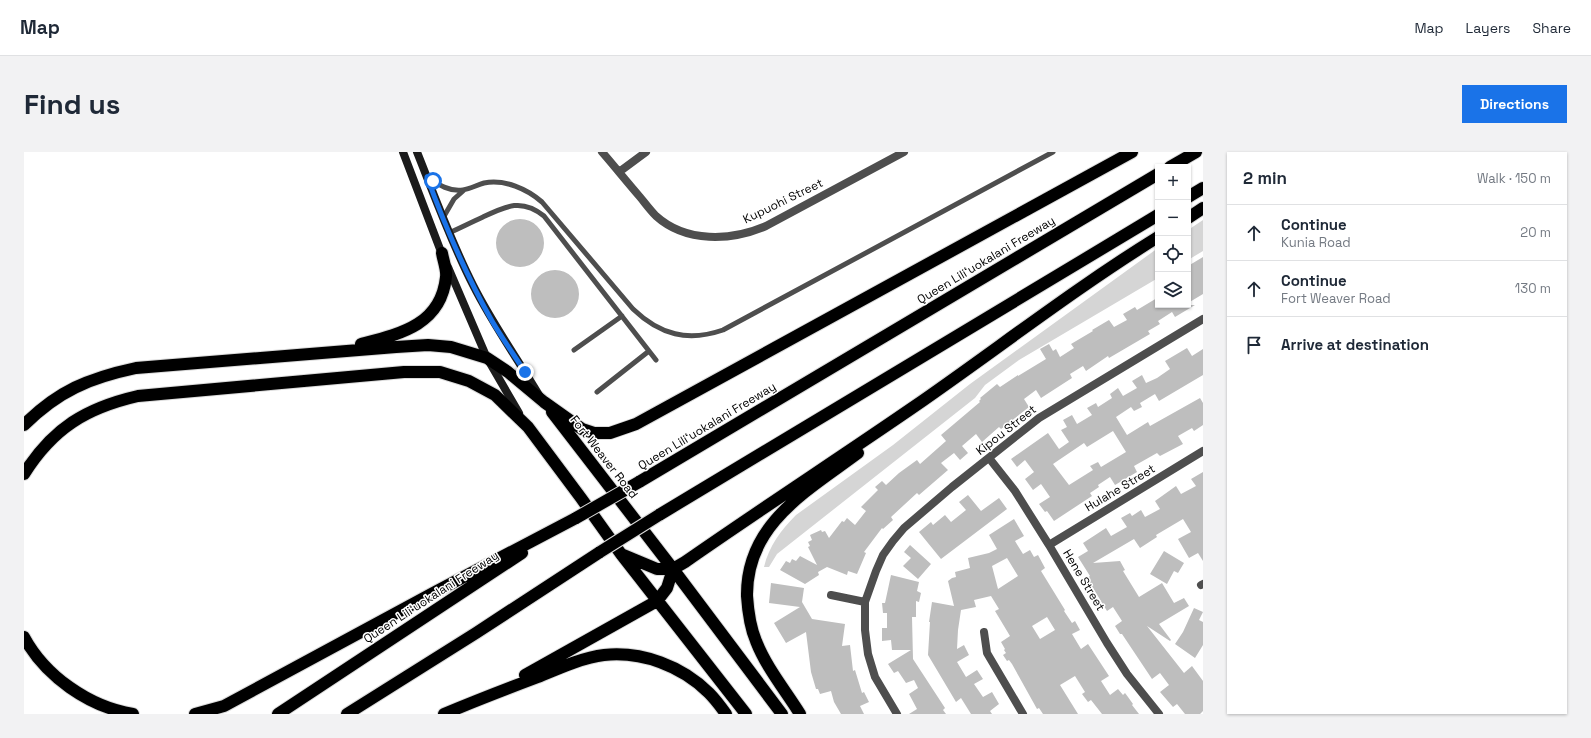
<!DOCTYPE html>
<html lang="en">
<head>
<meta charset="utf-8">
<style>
  :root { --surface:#fff; --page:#f2f2f3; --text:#1f2937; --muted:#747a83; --line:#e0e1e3; --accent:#1a73e8 }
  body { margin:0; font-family:"Space Grotesk",sans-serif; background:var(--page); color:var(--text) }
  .controls { position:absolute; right:12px; top:12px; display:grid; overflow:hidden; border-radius:0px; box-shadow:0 1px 3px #0004 }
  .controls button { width:36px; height:36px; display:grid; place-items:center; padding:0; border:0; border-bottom:1px solid var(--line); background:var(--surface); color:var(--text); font:20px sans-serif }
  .stop { position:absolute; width:12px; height:12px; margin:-9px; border:3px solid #1a73e8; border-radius:50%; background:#fff }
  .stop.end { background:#1a73e8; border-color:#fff; box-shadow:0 1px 4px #0008 }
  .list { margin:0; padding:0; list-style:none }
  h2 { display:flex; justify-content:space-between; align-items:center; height:52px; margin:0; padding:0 16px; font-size:17px }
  h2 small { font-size:13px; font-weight:400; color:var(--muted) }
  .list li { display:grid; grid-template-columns:26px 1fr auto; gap:12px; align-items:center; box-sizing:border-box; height:56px; padding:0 16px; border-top:1px solid var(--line) }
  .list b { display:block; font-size:15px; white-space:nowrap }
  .list p { margin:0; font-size:13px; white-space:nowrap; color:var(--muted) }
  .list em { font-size:13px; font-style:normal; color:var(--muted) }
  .icon { flex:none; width:22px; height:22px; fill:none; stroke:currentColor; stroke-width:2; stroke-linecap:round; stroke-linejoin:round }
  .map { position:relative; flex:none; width:1179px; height:562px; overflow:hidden; border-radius:0px }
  header { display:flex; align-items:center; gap:24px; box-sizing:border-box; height:56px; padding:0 20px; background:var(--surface); border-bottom:1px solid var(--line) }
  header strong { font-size:19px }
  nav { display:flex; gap:22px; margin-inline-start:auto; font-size:14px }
  .intro { display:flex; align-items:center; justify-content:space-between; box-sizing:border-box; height:96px; padding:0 24px }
  h1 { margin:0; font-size:28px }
  .button { padding:10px 18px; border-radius:0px; background:var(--accent); color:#fff; font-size:14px; font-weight:700 }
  main { display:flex; gap:24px; padding:0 24px }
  aside { flex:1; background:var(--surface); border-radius:0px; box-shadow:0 1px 3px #0004 }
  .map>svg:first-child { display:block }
  .green { fill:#d5d5d5 }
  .building { fill:#bebebe; fill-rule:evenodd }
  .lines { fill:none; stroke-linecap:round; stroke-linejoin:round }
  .highway-casing { stroke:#dbdbdb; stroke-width:14 }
  .lane { stroke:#4e4e4e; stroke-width:5 }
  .street { stroke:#4e4e4e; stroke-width:8 }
  .secondary { stroke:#1b1b1b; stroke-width:8 }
  .highway { stroke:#000; stroke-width:12 }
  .highway-bridge-casing { stroke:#dbdbdb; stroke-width:14; stroke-linecap:butt }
  .highway-bridge { stroke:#000; stroke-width:12 }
  .route { stroke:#1a73e8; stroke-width:5 }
  .labels { text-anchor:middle; stroke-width:3; stroke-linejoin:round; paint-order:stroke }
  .street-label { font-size:12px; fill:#000; stroke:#fff }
</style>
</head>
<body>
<header>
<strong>Map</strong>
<nav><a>Map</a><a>Layers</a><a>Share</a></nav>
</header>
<div class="intro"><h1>Find us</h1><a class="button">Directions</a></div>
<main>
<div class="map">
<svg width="1179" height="562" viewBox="0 0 1179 562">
  <rect width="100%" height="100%" fill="#fff"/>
  <!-- green -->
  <path class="green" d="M1179,68V99L1164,108V78Z
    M1134,96V126L995,208L961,233L951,246L753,402L745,415H740C745,394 757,378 772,363L869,293L946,232Z"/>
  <!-- building -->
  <path class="building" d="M472 91a24 24 0 1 1 48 0a24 24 0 1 1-48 0Z
    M1179,105V142L1164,151V114Z
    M507 142a24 24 0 1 1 48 0a24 24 0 1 1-48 0Z
    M1133,146L1134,153H1171L1151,165L1148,160L1134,169L1136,172L1124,179L1126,182L1085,206L1084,204L1062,219L1059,214L1046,222L1048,226L1017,246L1012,238L1000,247L1005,255L977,277L975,275L958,290L952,282L938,294L944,301L936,308L930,301L917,311L924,318L895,343L893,341L867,365L869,368L859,377L858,376L840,400L842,401L833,422L824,419L823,423L803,415L794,420L795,423L781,432L756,418L762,409L766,411L768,407L772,409L776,404L793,413L784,395L786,394L784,390L788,388L786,383L797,378L798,380L801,379L805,386L818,369L820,370L823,366L831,373L842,359L837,355L854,338L851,335L858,329L862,333L875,321L893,308L896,312L922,289L917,283L956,250L955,249L957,247L956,246L973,232L976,235L994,223V224L1022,207L1016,197L1025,192L1029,199L1032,197L1036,205L1050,196L1047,192L1069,179L1068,178L1085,168L1090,175L1103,168L1099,162L1111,155L1113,158Z
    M1163,196L1168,204L1179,197V223L1135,249L1131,242L1116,251L1118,255L1110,259L1107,255L1092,265L1103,283L1124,270L1126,274L1176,246L1179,251V273L1170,279L1168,276L1154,284L1159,292L1136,304L1133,301L1110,314L1113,320L1091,333L1086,325L1074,333L1075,335L1066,341L1068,344L1030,369L1023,359L1021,360L1015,352L1026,345L1017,332L1009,338L1001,327L1010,320L1001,308L993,315L987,307L1024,281L1035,297L1045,290L1037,278L1043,275L1039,268L1048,263L1053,272L1068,263L1063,256L1072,251L1074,255L1088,246L1086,242L1094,236L1099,244L1113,236L1108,229L1118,223L1122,231L1133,226L1146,217L1141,209ZM1089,279L1102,300L1077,315L1074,310L1066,314L1069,318L1045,333L1029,312L1060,291L1063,295Z
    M1179,320V409L1174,401L1165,406L1154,387L1167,380L1159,367L1132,383L1133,385L1116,396L1110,387L1069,411L1096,409L1101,418L1099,419L1115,445L1138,431L1150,451L1160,446L1165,454L1135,472L1147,488L1146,489L1123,474L1160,521L1168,514L1179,529V559L1176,562H1161L1153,552L1149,555L1136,540L1145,533L1136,521L1128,527L1098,482H1096L1091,474L1098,469L1089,455L1083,459L1063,426L1066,424L1054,405L1064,399L1059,391L1082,376L1087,384L1103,375L1097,366L1106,361L1108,364L1117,358L1121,365L1136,357L1131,349L1152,334L1157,342L1172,334L1167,327Z
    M944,343L957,359L975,346L983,357L917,407L895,380L907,370L909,373L921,363L927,370L942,358L935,350Z
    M990,367L1000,384L991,389L999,402L1006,398L1010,405L1014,403L1021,416L1017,419L1041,458L1040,459L1048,471L1051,469L1056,478L1048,482L1057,497L1064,492L1085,524L1077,529L1086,543L1094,537L1099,543L1101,541L1104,545L1109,552L1108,553L1115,562H1078L1067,548L1064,550L1058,542L1061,540L1051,524L1036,533L1054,562H1019L1015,556L1013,557L988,512L985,508L983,509L979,503L982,501L980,498L981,497L977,490L986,484L971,459L975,457L967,444L950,448L952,455L937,458L934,478L933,497L940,493L945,503L933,510L942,525L953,518L959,527L950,532L959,545L968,540L975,552L966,559L968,562H947L937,546L932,550L904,503L906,470H905L908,450L930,454L924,429L928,426L932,425L931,420L946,416L944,406L965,401L973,397L965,383ZM983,406L994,424L974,437L968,414ZM1023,465L1031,478L1016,487L1008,474Z
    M886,393L907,412L894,427L879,414L887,406L880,400Z
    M1140,399L1160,411L1154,421L1150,419L1143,432L1126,422Z
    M867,423L895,430L893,439L897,441L895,450L892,449V465H888L889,507L921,556L919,558L922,562H885L893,557L885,542L894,536L890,528L882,531L874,519L870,521L864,512L887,498H868L867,488L858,489V476H863V461H859L858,451H861Z
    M747,431L780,436L778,450L788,467L821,472L818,494L826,493L829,519L831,518L838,541L840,540L845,550L836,554L840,562H817L810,550L807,539L796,542L794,537H792L787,520L782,480L762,491L750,471L776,455L745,451Z
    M1170,456L1179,460L1175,468L1179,470V493L1171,506L1151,492L1159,480Z"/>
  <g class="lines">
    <!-- highway casing -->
    <g class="highway-casing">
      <path id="highway" d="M1146,15L1172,0
        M1164,45L1179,36
        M1164,66L1179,56
        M337,192C376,182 417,173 422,125C423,118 419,108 418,101
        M528,260L649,417L758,562
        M0,273C34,239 65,226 112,216L372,195L404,193L427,195L463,206L484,220L520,250L558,277L570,281H586L612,272L1108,0
        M0,322C29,276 62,256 114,244L380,220H416L445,229L471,243L504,275L557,346L597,402L722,562
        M615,330L1134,22
        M635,363L1134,63
        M597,402L633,417H649L661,410C737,357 814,307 891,254C972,198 1050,137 1134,85
        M0,485C21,524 65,555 109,562
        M501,523L633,449L643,436L649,417
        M171,562L200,554L411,440L552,366
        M254,562L498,401
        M323,562L452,481L576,400
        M420,562C451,549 482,537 514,525C533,517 560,505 580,503C618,499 658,514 685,541C691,547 697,555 702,562
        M776,562C761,538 742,515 732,489C726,475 724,459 723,444C722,372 783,339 834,301"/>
    </g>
    <!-- lane -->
    <path class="lane" d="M405,26C415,33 426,40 439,38C446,37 453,33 460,31C481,27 503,37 518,50L609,157C636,183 664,190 699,178L1029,0
      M419,66L430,47L439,39
      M425,81C436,76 448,70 459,65C482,54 498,46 520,64L632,208
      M550,198L598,164
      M573,240L625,199"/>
    <!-- street -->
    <path class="street" d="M578,0C591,15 603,30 616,45C621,51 626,58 632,64C662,91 707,89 742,74L880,0
      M595,20L622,0
      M965,306L991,339L1025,393L1083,491L1103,522L1135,562
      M1025,393L1179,299
      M1177,433L1179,432
      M807,443L841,450
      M960,480L963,501L999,562
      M873,562L851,525L844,502L841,478V450L852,419L859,403L869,389L880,376L928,335L1015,266L1179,167"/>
    <!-- secondary -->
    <path class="secondary" d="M379,0L419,105
      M393,0C411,45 427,90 449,133C468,171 493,206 515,243
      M424,115L463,206L495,261"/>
    <!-- highway -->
    <use href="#highway" class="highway"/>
    <!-- highway-bridge casing -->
    <g class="highway-bridge-casing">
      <path id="highway-bridge" d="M552,366L615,330
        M576,400L635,363"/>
    </g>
    <!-- highway-bridge -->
    <use href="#highway-bridge" class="highway-bridge"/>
  </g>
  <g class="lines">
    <!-- route -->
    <path class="route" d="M409,29L403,25C421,74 442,123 468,169C478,186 490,203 501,220"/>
  </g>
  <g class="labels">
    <!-- street labels -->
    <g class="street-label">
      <text transform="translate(759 49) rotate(-26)" y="4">Kupuohi Street</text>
      <text transform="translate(962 108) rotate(-31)" y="4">Queen Liliʻuokalani Freeway</text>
      <text transform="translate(683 274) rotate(-31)" y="4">Queen Liliʻuokalani Freeway</text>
      <text transform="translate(982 278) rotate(-38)" y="4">Kipou Street</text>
      <text transform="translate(580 305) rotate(52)" y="4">Fort Weaver Road</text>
      <text transform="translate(1096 336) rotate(-31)" y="4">Hulahe Street</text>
      <text transform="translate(1060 428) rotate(59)" y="4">Hene Street</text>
      <text transform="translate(407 445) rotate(-33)" y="4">Queen Liliʻuokalani Freeway</text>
    </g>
  </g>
</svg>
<div class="controls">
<button>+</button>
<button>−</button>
<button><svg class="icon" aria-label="locate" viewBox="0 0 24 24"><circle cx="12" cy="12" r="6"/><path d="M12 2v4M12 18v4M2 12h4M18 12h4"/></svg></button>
<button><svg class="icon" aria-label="layers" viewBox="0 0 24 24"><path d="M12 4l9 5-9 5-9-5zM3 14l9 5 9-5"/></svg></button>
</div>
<div class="stop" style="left:409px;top:29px"></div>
<div class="stop end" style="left:501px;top:220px"></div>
</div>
<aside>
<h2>2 min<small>Walk · 150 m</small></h2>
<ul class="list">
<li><svg class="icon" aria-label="ahead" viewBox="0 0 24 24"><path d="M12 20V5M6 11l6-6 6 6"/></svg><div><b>Continue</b><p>Kunia Road</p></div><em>20 m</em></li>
<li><svg class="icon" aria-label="ahead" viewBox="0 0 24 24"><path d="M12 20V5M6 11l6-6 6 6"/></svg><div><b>Continue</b><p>Fort Weaver Road</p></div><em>130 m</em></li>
<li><svg class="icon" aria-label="arrive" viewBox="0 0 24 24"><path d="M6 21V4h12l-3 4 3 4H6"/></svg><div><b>Arrive at destination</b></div></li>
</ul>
</aside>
</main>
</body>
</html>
